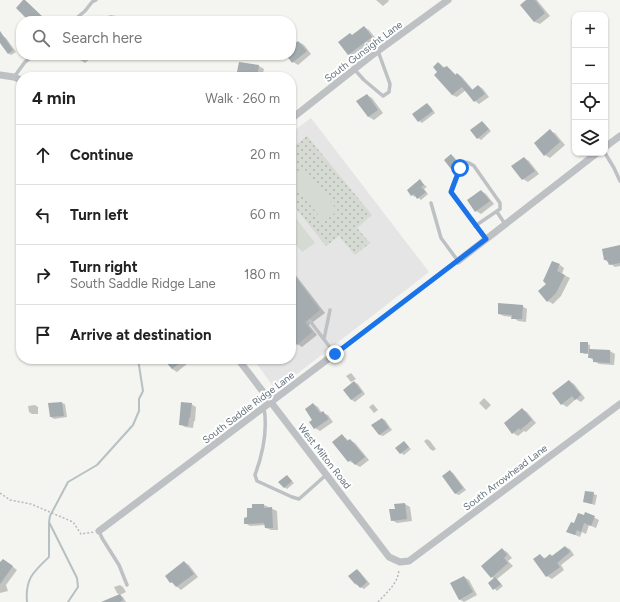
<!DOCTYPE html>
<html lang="en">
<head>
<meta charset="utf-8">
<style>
  :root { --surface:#fff; --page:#f6f6f6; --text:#222; --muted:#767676; --line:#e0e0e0 }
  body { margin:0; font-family:Figtree,sans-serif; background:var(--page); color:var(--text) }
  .controls { position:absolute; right:12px; top:12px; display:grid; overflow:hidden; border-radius:8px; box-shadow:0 1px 3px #0004 }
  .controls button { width:36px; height:36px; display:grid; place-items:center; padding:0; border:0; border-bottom:1px solid var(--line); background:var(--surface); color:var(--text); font:20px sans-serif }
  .stop { position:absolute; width:12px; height:12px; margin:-9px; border:3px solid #1a73e8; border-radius:50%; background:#fff }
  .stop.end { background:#1a73e8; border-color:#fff; box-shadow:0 1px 4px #0008 }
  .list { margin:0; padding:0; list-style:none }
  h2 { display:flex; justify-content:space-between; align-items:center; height:52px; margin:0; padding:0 16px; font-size:17px }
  h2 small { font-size:13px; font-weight:400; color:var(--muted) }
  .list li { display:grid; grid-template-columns:26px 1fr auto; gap:12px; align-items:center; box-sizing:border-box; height:60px; padding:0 16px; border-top:1px solid var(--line) }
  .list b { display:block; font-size:15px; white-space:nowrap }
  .list p { margin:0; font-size:13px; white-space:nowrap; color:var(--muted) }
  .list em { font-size:13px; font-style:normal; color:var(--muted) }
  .icon { flex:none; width:22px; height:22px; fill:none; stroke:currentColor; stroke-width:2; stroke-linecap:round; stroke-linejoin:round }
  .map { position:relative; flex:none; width:620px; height:602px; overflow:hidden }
  .search { position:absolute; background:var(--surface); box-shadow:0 1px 3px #0004; left:16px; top:16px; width:280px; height:44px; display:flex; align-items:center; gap:10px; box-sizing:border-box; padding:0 14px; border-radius:16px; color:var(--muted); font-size:15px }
  .panel { position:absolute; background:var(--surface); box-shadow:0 1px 3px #0004; left:16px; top:72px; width:280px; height:292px; border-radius:16px }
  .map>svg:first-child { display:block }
  .built { fill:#e4e5e4 }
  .grass { fill:url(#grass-dots) }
  .pitch { fill:#d5dad2 }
  .shadow { fill:#0003 }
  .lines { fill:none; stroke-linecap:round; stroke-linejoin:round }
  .stream { stroke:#b6c1c4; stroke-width:2 }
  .building { fill:#a4acb0 }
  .path { stroke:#b7babc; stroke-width:1.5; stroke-dasharray:2 2; stroke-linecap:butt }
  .lane { stroke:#bdc1c4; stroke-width:3.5 }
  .street { stroke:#bdc1c4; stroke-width:7 }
  .route { stroke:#1a73e8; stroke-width:5 }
  .labels { text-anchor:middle; stroke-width:4; stroke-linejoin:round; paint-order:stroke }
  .street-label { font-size:10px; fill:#65747f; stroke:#fff }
</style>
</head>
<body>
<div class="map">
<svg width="620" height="602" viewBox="0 0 620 602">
  <defs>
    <pattern id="grass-dots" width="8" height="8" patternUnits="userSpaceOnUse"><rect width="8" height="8" fill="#d5dad2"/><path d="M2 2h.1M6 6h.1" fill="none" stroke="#b0b5b0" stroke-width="1.8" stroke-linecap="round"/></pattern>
  </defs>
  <rect width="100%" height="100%" fill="#f4f4f0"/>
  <!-- built -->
  <path class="built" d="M311,118L429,272L276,390L253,359H291V133Z"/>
  <!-- grass -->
  <path class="grass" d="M307,136L372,215L357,228L370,243L355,255L339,236L326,246L291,202V149Z"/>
  <!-- pitch -->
  <path class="pitch" d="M303,167L338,211L324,222L291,181V176Z
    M291,212L315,243L302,252L291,238Z"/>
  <!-- shadow -->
  <path class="shadow" d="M376,0H388L389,1L383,6Z
    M527,0H537L550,16L540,24L535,22L521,5Z
    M24,1L29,4L47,21H33L28,18L17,8Z
    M364,27L369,30L377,40L354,57L349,55L339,42L353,36Z
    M3,36L6,38L16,52L11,55L8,53L0,41V38Z
    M299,42L304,45L311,54L298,65L293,62L287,55H291V49Z
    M76,55H95L85,63L80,60Z
    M147,55H155L151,58Z
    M240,63L259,66L264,69L262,77H239Z
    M439,63L445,68L447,67L451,70L456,75L458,74L462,77L473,90L479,86L483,89L489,97L479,104L475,101L466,90L457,97L452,95L438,72Z
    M367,95L372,98L383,113L374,120L369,117L357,102Z
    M427,104L430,106L435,113L422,123L419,121Z
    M482,122L491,131L481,140L478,138Z
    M550,131L555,133L565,145L550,158L545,155Z
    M451,155L454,157L460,165L455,170L452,168Z
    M524,158L529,161L539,174L528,182L523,179Z
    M420,181L427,187L424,189L428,194L421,200L416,196L415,197L412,195L408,191Z
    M481,191L486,194L494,204L481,214L476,211Z
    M620,246V266L615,267L605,260Z
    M560,265L564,268L562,274L570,278L561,296L553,304L548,301L547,284Z
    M291,269L325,313L309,325L317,335L302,347L297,344L292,337L291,338Z
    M522,306L527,309L526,322L518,321L513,317L504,316L499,314Z
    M587,344L590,345V350L610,351L615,354L614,365L599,364L589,357V354H584L581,352Z
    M168,359H193L177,372L172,369Z
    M351,373L356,379L351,382L346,376Z
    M569,381L574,384L585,398L581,402L576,399L567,407L562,404Z
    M354,382L358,384L365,394L355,402L352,400L344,390Z
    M484,398L491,405L486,410L479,403Z
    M62,403L65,404L67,417L54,419L51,417L49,404Z
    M191,404L196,407L195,421H194L193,428L185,427L180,424Z
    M313,404L318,407L322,413L328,415L333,422L320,431L315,428L311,422L314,420Z
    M373,404L378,410L374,413L369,407Z
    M35,405L38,407V414H32L29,412L28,406Z
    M522,409L527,412L536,423L526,432L524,431L518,436L513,433Z
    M382,419L385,420L392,430L383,436L380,435L373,425Z
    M342,435L349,441L350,440L355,443L369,460L360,467L349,461Z
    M427,439L430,441L436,449L433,451L430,449L424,441Z
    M404,442L411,449L404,455L401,453Z
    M450,472L453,473L466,490L459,495L456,494L444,476Z
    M287,476L294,483L287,489L284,487Z
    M586,492L597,495L595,505L584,502Z
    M405,504L410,507L412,521L397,523L392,520Z
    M264,505L277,511L278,530H271L266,528L265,525L250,526L245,523L248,518L253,508Z
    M585,513L599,520L596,528L589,525L586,534L582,532L580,537L568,532L584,516Z
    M565,547L570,549L574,555L561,565L564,570L552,579L547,576L534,559L540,555L546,559L552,556Z
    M502,549L507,552L512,558L508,561L513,566L497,579L503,586L497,591L489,583L495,579L492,577Z
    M184,562L189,565L198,577L181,590L171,582Z
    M0,563H8L17,570L6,585L8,591L0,593Z
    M357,570L360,572L370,584L364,589L355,584L349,576Z
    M464,577L469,580L477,595L464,602L459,599Z
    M120,585L123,587L126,592L120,595L123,597L126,602H107L120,595L117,593L114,587Z"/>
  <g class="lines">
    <!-- stream -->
    <path class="stream" d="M27,602C25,579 33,572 49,557V523
      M68,602L78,587L77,578L49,522L50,516L68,482L97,465L133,425L139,411V399L143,391L138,359"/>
  </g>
  <!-- building -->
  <path class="building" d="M23,0H25L47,21H33L29,17L27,19L16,8Z
    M526,0H535L545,13L534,22L520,5Z
    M364,26L372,37L348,55L338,42L350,33L352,35Z
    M0,31L13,50L8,54L0,43Z
    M298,41L307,51L292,63L286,55H291V47Z
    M239,62L259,65L257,77H236Z
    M438,62L443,68L447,66L455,75L457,73L472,90L478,85L485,94L474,102L462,87L452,95L434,75L437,72L433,67Z
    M367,94L378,110L368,117L356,101Z
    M427,103L433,111L418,122L412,114Z
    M482,121L489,129L477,139L470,130Z
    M550,129L560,142L544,156L534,143Z
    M451,154L458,163L451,169L444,160Z
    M524,157L535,171L522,180L511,166Z
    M420,179L424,185L421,187L426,192L417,199L414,194L411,196L407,190Z
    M481,190L490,201L475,212L467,200Z
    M620,245V263L609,265L607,260H604L602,249Z
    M552,261L560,264L557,271L565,275L556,293L547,302L538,291L546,284L543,281Z
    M291,271L320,310L305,322L312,332L297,345L291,337Z
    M498,303L523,305L522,319H511L512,315L498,314Z
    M580,342H588V353H580Z
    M589,349L610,350V363L593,362V358H588Z
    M163,359H185L172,369Z
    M569,380L581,395L575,400L572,396L561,405L552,393Z
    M354,381L362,392L351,400L343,390Z
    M62,402L64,416L50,417L48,403Z
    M181,402L192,403L190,418H189L188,426L179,425Z
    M313,403L320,413L323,411L329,419L314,429L309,422L312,420L305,409Z
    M522,408L532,420L520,430L519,428L512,434L504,423Z
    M382,418L389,428L379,435L371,425Z
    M342,434L347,441L350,439L365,457L355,465L351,460L348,462L332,442Z
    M404,441L409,447L400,454L395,448Z
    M450,470L463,488L455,494L442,476Z
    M287,475L292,481L284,488L278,482Z
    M585,491L594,492L592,504L583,502Z
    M405,503L407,519L391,521L389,509H395L394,504Z
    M252,504H264V508L272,507L273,528H265L264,523L244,524V518L247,517V508H252Z
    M585,512L595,516L591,526L584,523L581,532L577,530L575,535L566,532L571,522L574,523L578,513L584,515Z
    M565,546L570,552L557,563L560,567L546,577L533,559L540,554L544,559L550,554L552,556Z
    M502,548L507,555L504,558L508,563L491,578L481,566Z
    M3,559L13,566L0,584V562Z
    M184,561L194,574L176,587L172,582L170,583L165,576Z
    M357,569L367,582L360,588L356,583L355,584L348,576Z
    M464,576L473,592L459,600L450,583Z
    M495,577L501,584L493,590L488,583Z
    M120,594L123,600L120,602H101Z"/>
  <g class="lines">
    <!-- path -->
    <path class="path" d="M344,347L453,265
      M0,493L10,500L31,504L73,522L81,534L94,532
      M378,602C387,592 398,584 399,569"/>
    <!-- lane -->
    <path class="lane" d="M73,21L85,11L92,2L96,0
      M94,21L111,17L136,21
      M354,69L364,80L383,96L389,92L390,84L378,51
      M14,77L25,62L34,55
      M605,153L614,168L620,181
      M431,203L441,238L458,261
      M497,212L505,224
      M475,226L500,209V203L474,166C471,164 469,162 465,162C461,164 451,187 451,192L486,239
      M310,321L335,354
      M324,339L330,310
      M264,408C268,431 263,453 255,475L257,481L292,497L299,499L326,475
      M99,531L102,538L119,565L127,585"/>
    <!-- street -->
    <path class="street" d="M0,75L14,77L21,80
      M291,119L371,56L448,0
      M605,147L620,136
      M458,261L597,153
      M238,359L389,557L400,562L409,561L620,404
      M99,531L340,350"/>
  </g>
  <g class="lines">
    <!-- route -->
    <path class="route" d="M335,354L486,239L451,192L460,168"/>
  </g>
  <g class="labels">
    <!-- street labels -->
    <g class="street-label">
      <text transform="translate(363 51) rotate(-37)" y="4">South Gunsight Lane</text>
      <text transform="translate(248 407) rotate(-37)" y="4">South Saddle Ridge Lane</text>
      <text transform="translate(325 456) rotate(52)" y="4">West Milton Road</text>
      <text transform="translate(505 477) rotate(-37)" y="4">South Arrowhead Lane</text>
    </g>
  </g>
</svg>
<div class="controls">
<button>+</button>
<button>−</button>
<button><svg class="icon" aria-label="locate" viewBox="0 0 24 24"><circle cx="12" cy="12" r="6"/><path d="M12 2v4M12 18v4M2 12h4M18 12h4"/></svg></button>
<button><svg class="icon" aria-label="layers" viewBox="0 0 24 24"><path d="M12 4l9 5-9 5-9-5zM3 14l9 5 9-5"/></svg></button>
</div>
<div class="stop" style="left:460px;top:168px"></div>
<div class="stop end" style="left:335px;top:354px"></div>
<div class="search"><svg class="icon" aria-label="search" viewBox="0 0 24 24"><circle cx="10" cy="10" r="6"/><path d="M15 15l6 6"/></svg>Search here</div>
<section class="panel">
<h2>4 min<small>Walk · 260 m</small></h2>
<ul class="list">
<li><svg class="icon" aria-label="ahead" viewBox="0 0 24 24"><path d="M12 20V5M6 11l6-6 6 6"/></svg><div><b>Continue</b></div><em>20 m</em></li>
<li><svg class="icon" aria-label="left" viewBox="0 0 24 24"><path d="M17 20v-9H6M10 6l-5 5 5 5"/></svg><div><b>Turn left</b></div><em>60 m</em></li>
<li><svg class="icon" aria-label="right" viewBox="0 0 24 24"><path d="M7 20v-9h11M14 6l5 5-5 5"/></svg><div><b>Turn right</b><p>South Saddle Ridge Lane</p></div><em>180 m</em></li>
<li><svg class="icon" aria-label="arrive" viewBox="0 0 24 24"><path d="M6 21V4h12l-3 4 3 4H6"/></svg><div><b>Arrive at destination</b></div></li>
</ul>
</section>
</div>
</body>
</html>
